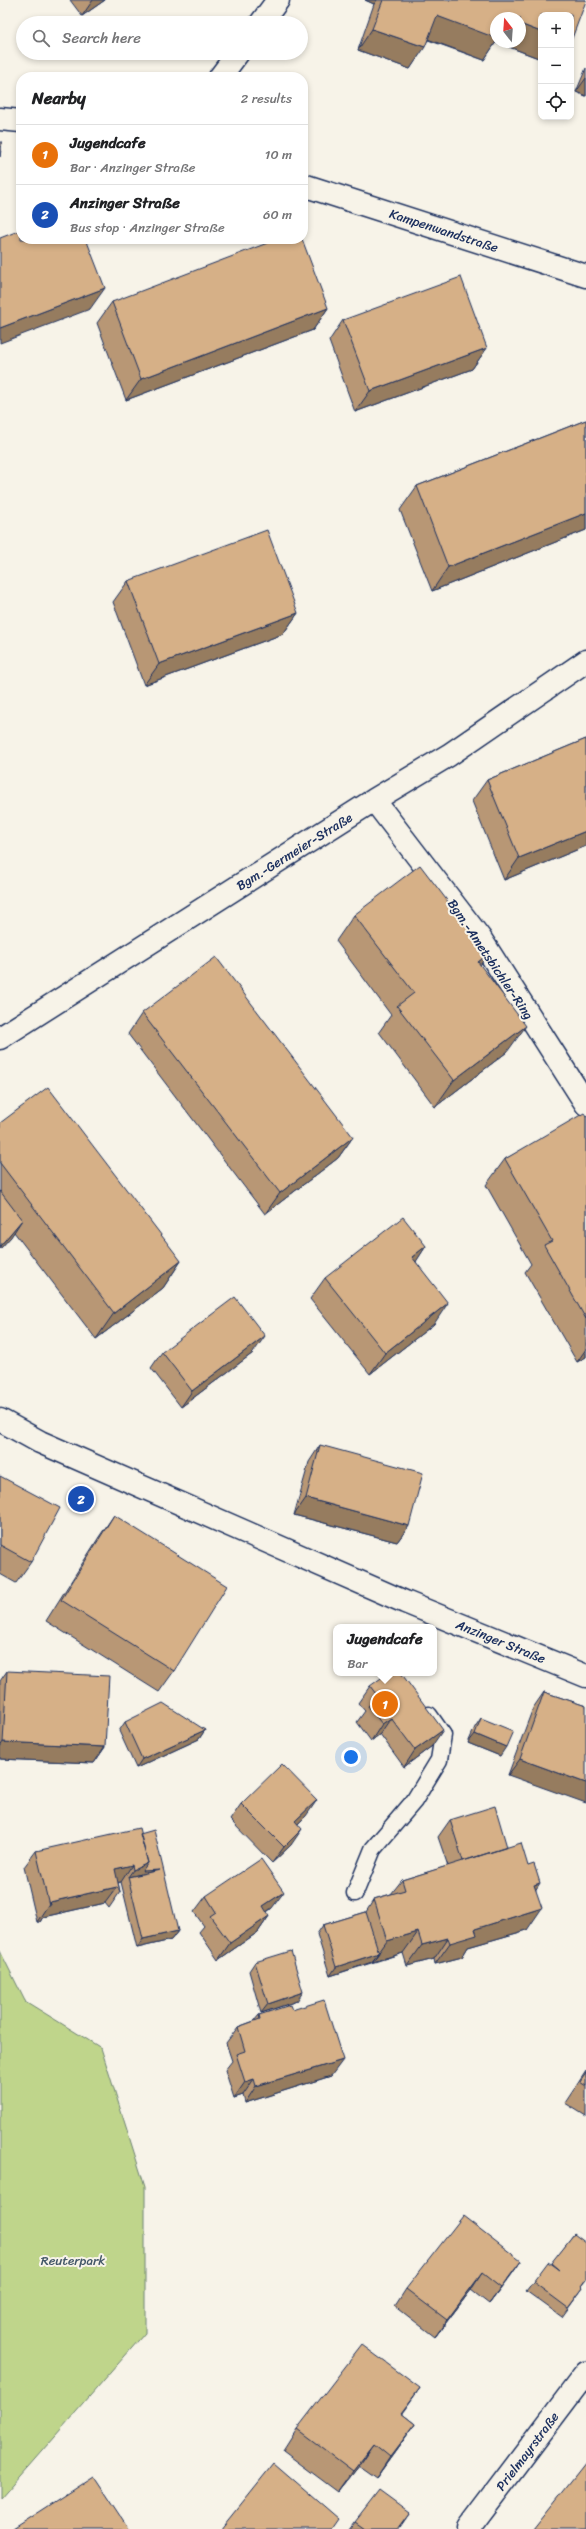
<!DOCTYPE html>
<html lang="en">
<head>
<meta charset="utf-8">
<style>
  :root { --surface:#fff; --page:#f2f2f2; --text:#202124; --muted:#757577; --line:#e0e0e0; --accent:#1b2f5e }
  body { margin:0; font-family:Sriracha,sans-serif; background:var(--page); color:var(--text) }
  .controls { position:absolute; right:12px; top:12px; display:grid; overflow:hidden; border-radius:8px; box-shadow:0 2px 6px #0003 }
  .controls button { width:36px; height:36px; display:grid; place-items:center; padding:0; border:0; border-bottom:1px solid var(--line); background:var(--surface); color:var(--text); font:20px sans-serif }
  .compass { position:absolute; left:490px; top:12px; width:36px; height:36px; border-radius:50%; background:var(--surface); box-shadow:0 2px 6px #0003; rotate:343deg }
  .you { position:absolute; left:351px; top:1757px; width:14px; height:14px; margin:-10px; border:3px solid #fff; border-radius:50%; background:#1a73e8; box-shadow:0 0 0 6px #1a73e833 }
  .badge { display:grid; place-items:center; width:26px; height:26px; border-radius:50%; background:var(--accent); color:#fff; font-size:13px; font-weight:700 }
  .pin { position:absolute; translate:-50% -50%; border:2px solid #fff; box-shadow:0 1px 4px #0006 }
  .popup { position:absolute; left:333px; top:1624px; width:104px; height:52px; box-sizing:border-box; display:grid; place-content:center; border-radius:8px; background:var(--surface); filter:drop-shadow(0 1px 3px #0005); font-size:13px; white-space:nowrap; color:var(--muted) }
  .popup b { font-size:15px; color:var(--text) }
  .popup::after { content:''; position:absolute; left:50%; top:100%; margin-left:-8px; border:8px solid transparent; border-top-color:var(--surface) }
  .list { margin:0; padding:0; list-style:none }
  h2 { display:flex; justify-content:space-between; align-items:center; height:52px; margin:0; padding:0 16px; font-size:17px }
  h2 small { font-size:13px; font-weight:400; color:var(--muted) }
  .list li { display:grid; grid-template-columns:26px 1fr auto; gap:12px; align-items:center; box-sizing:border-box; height:60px; padding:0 16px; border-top:1px solid var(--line) }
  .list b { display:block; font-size:15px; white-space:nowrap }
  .list p { margin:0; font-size:13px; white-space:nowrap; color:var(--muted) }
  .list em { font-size:13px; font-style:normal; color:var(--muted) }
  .icon { flex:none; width:22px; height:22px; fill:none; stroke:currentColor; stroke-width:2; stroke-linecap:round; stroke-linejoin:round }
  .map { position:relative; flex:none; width:586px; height:2529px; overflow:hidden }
  .search { position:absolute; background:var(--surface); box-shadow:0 2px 6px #0003; left:16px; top:16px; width:292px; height:44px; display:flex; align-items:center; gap:10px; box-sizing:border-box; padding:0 14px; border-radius:22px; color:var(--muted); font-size:15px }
  .panel { position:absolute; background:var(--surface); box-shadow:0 2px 6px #0003; left:16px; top:72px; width:292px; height:172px; border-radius:16px }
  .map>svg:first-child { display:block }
  .green { fill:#bfd58b; stroke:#6d8274 }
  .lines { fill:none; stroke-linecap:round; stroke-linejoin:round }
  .service-casing { stroke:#1b2f5e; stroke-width:19 }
  .minor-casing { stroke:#1b2f5e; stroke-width:25 }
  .tertiary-casing { stroke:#1b2f5e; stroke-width:25 }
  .service { stroke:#f7f3e8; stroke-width:16 }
  .minor { stroke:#f7f3e8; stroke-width:22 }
  .tertiary { stroke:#f7f3e8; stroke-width:22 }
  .wall { fill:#b89774; stroke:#1b2f5e }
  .shaded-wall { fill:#967b5e; stroke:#1b2f5e }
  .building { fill:#d6b087; stroke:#1b2f5e }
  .labels { text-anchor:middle; stroke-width:4; stroke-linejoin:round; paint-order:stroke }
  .street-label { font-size:13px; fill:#1b2f5e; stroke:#f7f3e8 }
  .park-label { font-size:13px; fill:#445869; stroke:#f7f3e8 }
</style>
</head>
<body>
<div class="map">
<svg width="586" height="2529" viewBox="0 0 586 2529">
  <rect width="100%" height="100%" fill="#f7f3e8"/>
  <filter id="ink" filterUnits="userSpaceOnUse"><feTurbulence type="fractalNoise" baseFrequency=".025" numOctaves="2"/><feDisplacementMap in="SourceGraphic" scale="8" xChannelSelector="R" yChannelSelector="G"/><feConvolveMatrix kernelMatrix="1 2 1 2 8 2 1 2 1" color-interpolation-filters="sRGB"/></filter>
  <g filter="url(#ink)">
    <!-- green -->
    <path class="green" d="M0,1951L25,2001L101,2048L145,2187V2333L0,2499Z"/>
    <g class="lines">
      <!-- service casing -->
      <g class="service-casing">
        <path id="service" d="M355,1893L373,1849L414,1801L439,1760L443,1735L429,1715"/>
      </g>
      <!-- minor casing -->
      <g class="minor-casing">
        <path id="minor" d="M261,23L278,0
          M220,77L238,53
          M0,119L21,121
          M303,185L586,276
          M374,800L480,938L586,1104
          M0,1038L374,800L449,755L586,661
          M468,2529L586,2373"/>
      </g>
      <!-- tertiary casing -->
      <g class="tertiary-casing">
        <path id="tertiary" d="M0,1420L40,1442L405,1602L586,1676"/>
      </g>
      <!-- service -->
      <use href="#service" class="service"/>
      <!-- minor -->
      <use href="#minor" class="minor"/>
      <!-- tertiary -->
      <use href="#tertiary" class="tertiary"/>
    </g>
    <!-- wall -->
    <path class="wall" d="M70,0H105L82,16Z
      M365,0H586L541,15V59L496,42L484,60L428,40L410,69L358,50L374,4Z
      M586,68V96L576,92Z
      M112,302L328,308L313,330L126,400L97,323Z
      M343,320L487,348L472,369L355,412L329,341Z
      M586,420V530L432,591L400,510L417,486Z
      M128,581L298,613L283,634L144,685L113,602Z
      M586,739V846L504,880L472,801L487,780Z
      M354,915L480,966L507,1052L435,1107L379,1032L391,1015L336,941Z
      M142,1013L353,1137L338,1158L265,1214L128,1034Z
      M586,1116V1357L577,1362L525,1272L531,1264L486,1185L505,1159Z
      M0,1123L181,1261L163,1288L96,1339L14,1232L0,1249Z
      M426,1246L416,1261L434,1324L370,1374L310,1299L325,1278Z
      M162,1352L253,1353L181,1407L151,1368Z
      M320,1445L409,1526L397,1542L294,1515L309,1462Z
      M0,1476L31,1562L16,1583L0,1574Z
      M114,1515L174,1671L159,1692L46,1621L99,1537Z
      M7,1671L105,1747L94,1763L0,1759V1681Z
      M370,1686L432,1746L404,1767L380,1734L371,1741L357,1722L365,1711L358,1703Z
      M544,1692L586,1706L508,1775L533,1708Z
      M481,1718L500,1756L468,1743L475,1727Z
      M125,1722L205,1730L199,1739L136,1768L119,1731Z
      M241,1804L306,1816L298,1824L291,1845L272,1863L230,1820Z
      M450,1820L507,1847L536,1890L527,1930L468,1947L462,1957L435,1964L434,1959L407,1966L403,1953L330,1976L317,1934L323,1925L366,1912L374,1899L391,1894L402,1880L448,1866L438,1837Z
      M140,1834L178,1931L171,1940L137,1948L121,1882H118L120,1892L109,1908L105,1903L43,1917L40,1922H37L24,1867L36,1851Z
      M206,1896L272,1908L267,1912L269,1916L258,1932L218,1960L199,1932L204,1926L194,1912Z
      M255,1962L297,2001L261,2013L249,1971Z
      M292,2010L331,2076L245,2103L243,2095L234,2098L225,2070L232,2061L226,2043L238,2027L254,2021L259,2015Z
      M586,2071V2116L565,2103Z
      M574,2234L586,2280L581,2286L583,2288L562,2317L526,2291L533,2282L551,2264Z
      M521,2261L489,2304L471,2290L435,2337L395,2306L406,2289Z
      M401,2413L415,2424L400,2445L376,2478L359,2466L338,2492L283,2451L297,2429Z
      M409,2513L398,2529H350L355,2522Z"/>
    <!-- shaded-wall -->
    <path class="shaded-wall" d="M93,0H105L82,16Z
      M365,0H377L374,4Z
      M437,16L496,33V42H520V24L541,32V59L496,42L484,60L422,37Z
      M372,29L425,47L410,69L358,50Z
      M586,78V96L576,92Z
      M105,288L90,309L0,343V328Z
      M328,308L313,330L126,400L141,379Z
      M487,348L472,369L355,412L370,391Z
      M586,513V530L432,591L448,567Z
      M298,613L283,634L144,685L159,664Z
      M586,831V846L504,880L519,858Z
      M488,954L469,981L478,962Z
      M526,1026L507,1052L435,1107L454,1080Z
      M353,1137L338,1158L265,1214L280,1193Z
      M22,1220L11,1237L0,1249V1246Z
      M426,1246L412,1268V1257Z
      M181,1261L163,1288L96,1339L114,1313Z
      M448,1303L434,1324L370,1374L385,1353Z
      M265,1336L253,1353L181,1407L192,1391Z
      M586,1349V1357L577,1362Z
      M306,1498L409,1526L397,1542L294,1515Z
      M391,1718L380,1734L371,1741L382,1724Z
      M205,1730L199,1739L136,1768L142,1759Z
      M443,1730L432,1746L404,1767L415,1750Z
      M475,1734L506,1747L500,1756L468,1743Z
      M3,1742L105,1747L94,1763L0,1759V1747Z
      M520,1759L586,1783V1803L508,1775Z
      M317,1800L306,1816L283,1838L295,1821Z
      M302,1829L291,1845L272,1863L284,1847Z
      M148,1863L160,1870L128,1877L133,1870Z
      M132,1865L121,1882L103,1885L115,1869Z
      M540,1883L526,1905L534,1885Z
      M117,1887L105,1903L43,1917L40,1922H37L50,1902Z
      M284,1892L272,1908L251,1922L263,1906Z
      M542,1908L527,1930L468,1947L462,1957L435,1964L450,1943L475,1929Z
      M269,1916L258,1932L218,1960L230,1943Z
      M178,1931L171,1940L137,1948L143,1939Z
      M418,1932L403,1953L372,1962L387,1941Z
      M448,1938L434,1959L407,1966L422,1945Z
      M379,1953L372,1962L330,1976L336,1967Z
      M303,1992L297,2001L261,2013L268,2004Z
      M343,2060L331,2076L245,2103L256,2086Z
      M254,2079L243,2095L234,2098L245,2082Z
      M521,2261L510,2277L489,2304L501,2288Z
      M482,2273L471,2290L435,2337L447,2320Z
      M420,2388L405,2409L386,2434L401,2413Z
      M415,2424L400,2445L376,2478L390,2457Z
      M374,2444L359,2466L338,2492L353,2471Z"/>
    <!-- building -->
    <path class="building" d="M383,0H586V1L571,41V15H541V32L520,24V18H496V38L437,16L425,47L372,29Z
      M0,142H2L0,157Z
      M21,230V239H86L105,288L0,328V238Z
      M278,239H302L328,308L141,379L112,302Z
      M461,277L487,348L370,391L343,320Z
      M586,420V513L448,567L417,486Z
      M267,530L298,613L159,664L128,581Z
      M586,739V831L519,858L487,780Z
      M420,865L488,954L478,962L526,1026L454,1080L397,1006L414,993L354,915Z
      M216,957L353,1137L280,1193L142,1013Z
      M48,1087L181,1261L114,1313L0,1163V1123Z
      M584,1113L586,1116V1319L544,1245L552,1241L505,1159Z
      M0,1191L22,1220L0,1246Z
      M403,1217L426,1246L412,1257L448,1303L385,1353L325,1278Z
      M235,1297L265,1336L192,1391L162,1352Z
      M320,1445L423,1473L409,1526L306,1498Z
      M0,1476L60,1508L31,1562L0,1545Z
      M114,1515L227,1586L174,1671L61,1600Z
      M7,1671L109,1676L105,1747L3,1742Z
      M388,1673H401L443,1730L415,1750L391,1718L382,1724L368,1706L379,1698L370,1686Z
      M544,1692L586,1706V1783L520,1759Z
      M163,1703L205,1730L142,1759L125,1722Z
      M481,1718L513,1731L506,1747L475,1734Z
      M282,1764L317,1800L295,1821L302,1829L284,1847L241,1804Z
      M495,1806L507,1847L463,1861L450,1820Z
      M139,1828L148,1863L133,1870L132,1865L115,1869L120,1892L117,1887L50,1902L51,1905H49L36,1851Z
      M154,1830L178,1931L143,1939L128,1877L160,1870L142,1871L148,1863L140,1834Z
      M521,1843L528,1866L534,1864L540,1883L534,1885L542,1908L475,1929L477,1935L450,1943L448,1938L422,1945L418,1932L387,1941L374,1899L405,1890L402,1880Z
      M261,1859L284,1892L263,1906L269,1916L230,1943L210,1916L216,1912L206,1896Z
      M366,1912L379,1953L336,1967L323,1925Z
      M291,1951L303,1992L268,2004L255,1962Z
      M324,2000L343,2060L256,2086L254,2079L245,2082L236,2054L245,2051L238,2027L260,2019L259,2015L290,2005L292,2010Z
      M586,2073V2086L580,2082Z
      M463,2216L521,2261L501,2288L482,2273L447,2320L406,2289Z
      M574,2234L586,2243V2279L581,2286L583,2288L568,2308L533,2282L548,2262L559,2270L551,2263Z
      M362,2345L420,2388L401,2413L415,2424L390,2457L374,2444L353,2471L297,2429Z
      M586,2462V2529H533Z
      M274,2463L339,2519L332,2529H221Z
      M94,2476L129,2529H12Z
      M379,2491L409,2513L397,2529H365L355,2522Z"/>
  </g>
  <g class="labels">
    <!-- street labels -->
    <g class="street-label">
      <text transform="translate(444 230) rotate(18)" y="5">Kampenwandstraße</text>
      <text transform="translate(294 851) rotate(-32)" y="5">Bgm.-Germeier-Straße</text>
      <text transform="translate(491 959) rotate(56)" y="5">Bgm.-Ametsbichler-Ring</text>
      <text transform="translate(501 1641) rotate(22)" y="5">Anzinger Straße</text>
      <text transform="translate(527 2451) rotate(-53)" y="5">Prielmayrstraße</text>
    </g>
    <!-- park labels -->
    <g class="park-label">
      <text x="73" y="2265">Reuterpark</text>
    </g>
  </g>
</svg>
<div class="controls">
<button>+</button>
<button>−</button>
<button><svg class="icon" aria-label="locate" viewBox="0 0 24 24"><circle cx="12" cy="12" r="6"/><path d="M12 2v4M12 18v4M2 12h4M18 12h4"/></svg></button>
</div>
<svg class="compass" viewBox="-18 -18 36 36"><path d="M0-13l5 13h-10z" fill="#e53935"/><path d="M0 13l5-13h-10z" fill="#757577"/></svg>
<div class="you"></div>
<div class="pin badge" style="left:385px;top:1704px;background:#e8710a">1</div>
<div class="popup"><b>Jugendcafe</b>Bar</div>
<div class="pin badge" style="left:81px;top:1499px;background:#1a4fb4">2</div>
<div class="search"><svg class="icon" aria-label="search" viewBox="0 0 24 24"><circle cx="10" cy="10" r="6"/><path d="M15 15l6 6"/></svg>Search here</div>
<section class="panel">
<h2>Nearby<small>2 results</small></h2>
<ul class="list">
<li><span class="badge" style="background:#e8710a">1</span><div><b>Jugendcafe</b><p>Bar · Anzinger Straße</p></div><em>10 m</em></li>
<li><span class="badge" style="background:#1a4fb4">2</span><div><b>Anzinger Straße</b><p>Bus stop · Anzinger Straße</p></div><em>60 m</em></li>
</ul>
</section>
</div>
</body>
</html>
